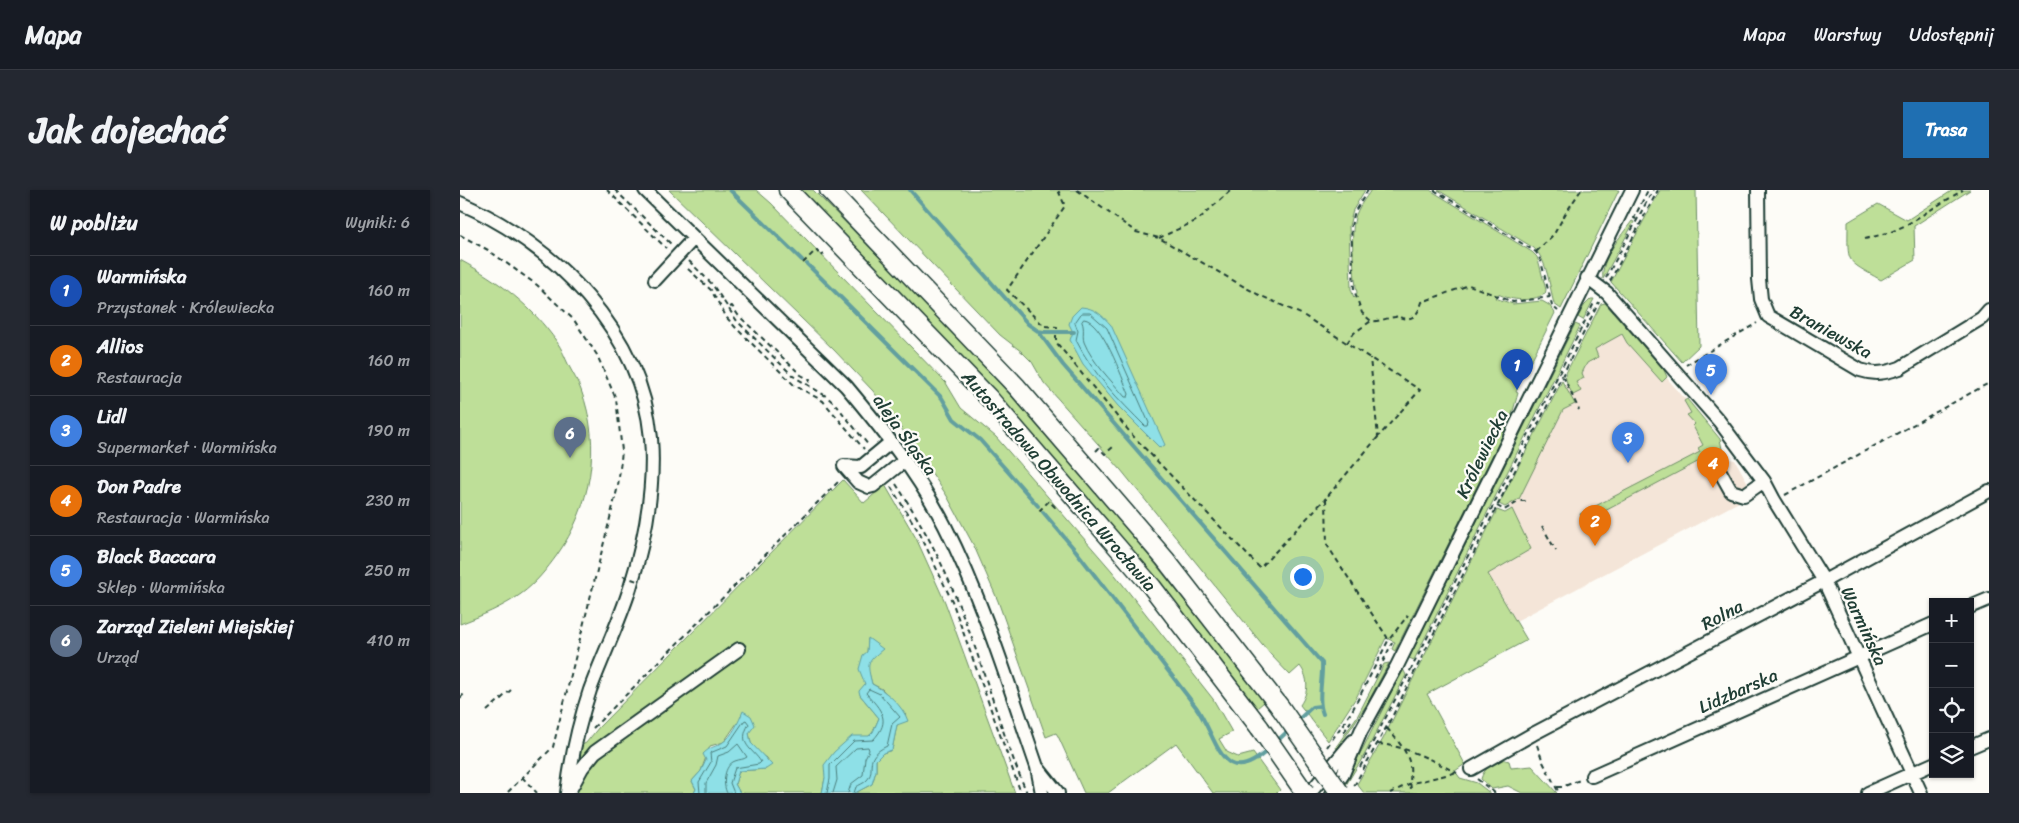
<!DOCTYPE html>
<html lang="pl">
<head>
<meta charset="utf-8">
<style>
  :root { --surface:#171b24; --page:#242831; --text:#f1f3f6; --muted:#9ea1a6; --line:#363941; --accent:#1f6fb2 }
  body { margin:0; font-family:Sriracha,sans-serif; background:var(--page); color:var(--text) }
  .controls { position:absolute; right:15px; bottom:15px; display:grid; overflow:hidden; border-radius:0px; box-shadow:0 1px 4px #0004 }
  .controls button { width:45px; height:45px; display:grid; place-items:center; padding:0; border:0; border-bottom:1px solid var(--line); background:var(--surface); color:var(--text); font:25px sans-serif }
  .you { position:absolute; left:842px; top:386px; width:18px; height:18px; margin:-12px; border:4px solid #fff; border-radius:50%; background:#1a73e8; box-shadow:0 0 0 8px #1a73e833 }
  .badge { display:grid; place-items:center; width:32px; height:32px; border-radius:50%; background:var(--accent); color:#fff; font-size:16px; font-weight:700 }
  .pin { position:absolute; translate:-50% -41px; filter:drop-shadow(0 1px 2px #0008) }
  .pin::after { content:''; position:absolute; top:26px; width:18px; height:15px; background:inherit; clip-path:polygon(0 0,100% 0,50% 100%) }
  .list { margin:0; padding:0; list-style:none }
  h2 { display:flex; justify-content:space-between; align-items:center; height:65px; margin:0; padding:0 20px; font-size:21px }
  h2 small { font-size:16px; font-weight:400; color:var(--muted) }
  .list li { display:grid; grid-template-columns:32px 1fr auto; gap:15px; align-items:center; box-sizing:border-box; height:70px; padding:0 20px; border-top:1px solid var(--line) }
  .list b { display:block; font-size:19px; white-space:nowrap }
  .list p { margin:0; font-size:16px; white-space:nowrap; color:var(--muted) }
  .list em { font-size:16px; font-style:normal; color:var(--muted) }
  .icon { flex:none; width:28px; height:28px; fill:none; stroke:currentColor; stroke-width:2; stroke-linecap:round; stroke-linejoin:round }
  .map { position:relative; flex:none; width:1529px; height:603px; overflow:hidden; border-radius:0px }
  header { display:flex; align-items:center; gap:30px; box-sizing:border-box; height:70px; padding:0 25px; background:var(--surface); border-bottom:1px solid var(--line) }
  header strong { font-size:24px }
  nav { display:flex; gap:28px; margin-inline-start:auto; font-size:18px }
  .intro { display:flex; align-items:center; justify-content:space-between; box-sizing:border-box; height:120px; padding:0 30px }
  h1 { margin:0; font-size:35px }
  .button { padding:12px 22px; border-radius:0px; background:var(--accent); color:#fff; font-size:18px; font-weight:700 }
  main { display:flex; gap:30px; padding:0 30px }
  aside { flex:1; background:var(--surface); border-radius:0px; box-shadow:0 1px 4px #0004 }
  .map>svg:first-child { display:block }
  .built { fill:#f4e5d8 }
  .green { fill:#bedf98; stroke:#6e8e66 }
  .water { fill:#8ee0e7; stroke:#629f9f }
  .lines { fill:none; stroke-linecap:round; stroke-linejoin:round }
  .shore { stroke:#4b7e7c; stroke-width:1 }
  .stream { stroke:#629f9f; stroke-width:4 }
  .minor-casing { stroke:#1f3d34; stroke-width:16 }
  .highway-casing { stroke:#1f3d34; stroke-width:21 }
  .path { stroke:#1f3d34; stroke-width:2; stroke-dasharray:5 4; stroke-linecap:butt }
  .minor { stroke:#fdfcf7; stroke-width:12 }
  .highway { stroke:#fdfcf7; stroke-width:18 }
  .highway-bridge-casing { stroke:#1f3d34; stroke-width:21; stroke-linecap:butt }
  .path-bridge { stroke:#1f3d34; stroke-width:2; stroke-dasharray:5 4; stroke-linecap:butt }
  .highway-bridge { stroke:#fdfcf7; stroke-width:18 }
  .labels { text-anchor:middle; stroke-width:4.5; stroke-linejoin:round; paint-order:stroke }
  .street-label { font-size:18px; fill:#1f3d34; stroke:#fdfcf7 }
</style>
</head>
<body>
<header>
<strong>Mapa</strong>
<nav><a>Mapa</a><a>Warstwy</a><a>Udostępnij</a></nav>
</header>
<div class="intro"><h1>Jak dojechać</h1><a class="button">Trasa</a></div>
<main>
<aside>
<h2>W pobliżu<small>Wyniki: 6</small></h2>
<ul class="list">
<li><span class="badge" style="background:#1a4fb4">1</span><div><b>Warmińska</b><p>Przystanek · Królewiecka</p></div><em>160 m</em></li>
<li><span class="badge" style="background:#e8710a">2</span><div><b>Allios</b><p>Restauracja</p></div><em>160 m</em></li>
<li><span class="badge" style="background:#3f7fe0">3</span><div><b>Lidl</b><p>Supermarket · Warmińska</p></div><em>190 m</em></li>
<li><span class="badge" style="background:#e8710a">4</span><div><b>Don Padre</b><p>Restauracja · Warmińska</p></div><em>230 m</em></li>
<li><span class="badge" style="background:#3f7fe0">5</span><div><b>Black Baccara</b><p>Sklep · Warmińska</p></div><em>250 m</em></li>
<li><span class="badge" style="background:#5c6f8a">6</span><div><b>Zarząd Zieleni Miejskiej</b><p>Urząd</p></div><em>410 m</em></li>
</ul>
</aside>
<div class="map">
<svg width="1529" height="603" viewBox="0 0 1529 603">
  <rect width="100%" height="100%" fill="#fdfcf7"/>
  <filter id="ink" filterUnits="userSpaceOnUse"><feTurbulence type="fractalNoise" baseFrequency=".02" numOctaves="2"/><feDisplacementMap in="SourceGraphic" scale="10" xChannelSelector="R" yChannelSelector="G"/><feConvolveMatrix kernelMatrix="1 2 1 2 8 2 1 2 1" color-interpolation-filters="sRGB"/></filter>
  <g filter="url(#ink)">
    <!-- built -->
    <path class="built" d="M1145,117L1226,210L1254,262L1262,259L1269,269L1275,270L1294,304L1056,431L1027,383L1071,359L1047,313Z"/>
    <!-- green -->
    <path class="green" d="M209,0H296L311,13L486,193L501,218L536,247L652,381L753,509L772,542L759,549L767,562L778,567L793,563L820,600L817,603H753L716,553L648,603H624L598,546L596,543L586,547L538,411L514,356L487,306L450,250L413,201L374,160Z
      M341,0H353C458,105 561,212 656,326C707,387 755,449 804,512L797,518C659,333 503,164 341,0Z
      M401,0H905L893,20L889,36L891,99L894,108L897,103C894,85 890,45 895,28C898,17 905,9 911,0H970L1072,62L1077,67L1079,73L1086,100L1085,104C1070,112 1053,111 1038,104L1035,108L1053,114L1082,111L1089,115L1095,123L1063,187L1061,186L1057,194L1059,195L1056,202L1058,203L1051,228L935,461L932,459L935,452L926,448L897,506L868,551L840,515C849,502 849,488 840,476L830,485L811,465L661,280L584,193L572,172L562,162L540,145Z
      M978,0H1159L1101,119L1094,114C1089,95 1088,72 1074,58Z
      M1200,0H1236L1239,156L1222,172L1151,92Z
      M1493,0H1510L1454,36L1455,70L1421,90C1384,69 1388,75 1388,32L1418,14L1447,30Z
      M1172,31L1174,32L1143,89C1140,69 1161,46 1172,31Z
      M0,70C39,91 71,115 97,152C102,159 105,168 109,176C113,184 118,191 121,200C142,256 131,317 97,365C87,379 75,394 61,404C43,417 21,426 0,434Z
      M1131,109H1134L1123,130L1118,127L1124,116Z
      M1145,113L1204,180L1207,187L1202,192L1167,153L1162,144L1135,159L1138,167L1127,173L1122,183L1124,188L1116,192L1121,201L1113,205L1107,194L1105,185L1141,114Z
      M1115,134L1120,136L954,470L949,468Z
      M1102,191L1115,214L1103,220L1059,309L1045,317L1039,314Z
      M1227,209L1260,249L1262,259L1124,332L1120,324L1240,262L1238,258L1243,255L1233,236L1235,234L1227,225L1231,223L1224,211Z
      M383,290L404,313L425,295L456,348L485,412L555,603H395L412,594L416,581V570L423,563L432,560L437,535L446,525L422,499L412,494L407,476L410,469L408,449L405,494L400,505L419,528L413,542L365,588L362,603H280L275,594L279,581L306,579L308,569L298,563L291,553L289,543L277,533L264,552L250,556L241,581L232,591L236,599L234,603H113L122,555L126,553L139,537Z
      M1052,319L1071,359L1028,384L1067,450L967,504L1005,574L995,581L1000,588L1017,593L1030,603H904L897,594L923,549L1037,320L1045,323Z
      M929,473L907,514L877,559L876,557L898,525L924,474Z
      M943,479L946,485L905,564L881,603H874L901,562Z
      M1042,569L1049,571L1051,578L1072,576L1097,603H1062L1048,596L1032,599L1021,589C1024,578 1032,574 1042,569Z"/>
    <!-- water -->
    <path class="water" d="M621,117C635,118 642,125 651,135L705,255L700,258L658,216L623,174L610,150L613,142L609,134L612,126Z
      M408,448L423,459C406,473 407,473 412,494C426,501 443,516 448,531L437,535L432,560L423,563L416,570V581L412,594L395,603H362L365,588L364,575L374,562L392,546H409L413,542L419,528L400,505L399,501L405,494L399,479L403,465L407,462Z
      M283,521L291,526L295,535L289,543L291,553L312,575L306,579L279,581L275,594L280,603H234L236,599L232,591L241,581L246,570L243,564C252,555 255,558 263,552C272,547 279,531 283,521Z"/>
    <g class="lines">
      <!-- shore -->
      <path class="shore" d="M622,123H630L647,138L689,233L688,236H685C659,210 632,183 616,150L618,141L615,133Z
        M624,129C642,130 662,188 669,204L668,207H665C651,190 632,172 624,152C622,145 625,139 622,132Z
        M240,603L239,592L251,572L250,563L267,556L284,531L286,530L289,534C277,554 292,558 301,572L299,574L275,578L270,593L274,603
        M246,603V593L256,575L258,566L269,562L278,554L287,567C283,570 280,569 275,571C264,575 262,594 267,603
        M367,603L370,589V575L394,551L413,550C432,530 421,520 406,503L409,499L420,504L440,527L432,534L427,556C401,568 418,580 406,591C404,593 399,595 396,597L394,603
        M373,603L377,590L376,577L396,558L408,557L409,560L405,568L403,585L391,594L388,603"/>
      <!-- stream -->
      <path class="stream" d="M270,0L342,70
        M450,0L568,134L578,141L603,175L862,473C863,489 857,509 863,524
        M347,74L482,208L494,229L520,250L578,316
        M578,141L584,142H614
        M583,322L616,361L736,517C758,548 762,603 809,559
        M837,531L852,517L860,516
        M816,552L829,540"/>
      <!-- minor casing -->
      <g class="minor-casing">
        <path id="minor" d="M185,0L386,196C422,239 459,285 485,336C524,413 549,496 577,577L582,603
          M1298,0L1299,89L1301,109L1308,126L1400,180C1415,185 1425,183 1440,178L1522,128L1529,120
          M0,13C95,55 181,141 191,248C195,298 185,350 170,398C159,433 143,465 130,500C119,533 111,568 107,603
          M1127,88L1147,103L1215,181L1259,231L1304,291L1314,310L1364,391L1461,603
          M195,90L234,48
          M1253,269L1271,301L1284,305L1304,291
          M384,276L398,292L409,297L413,296L444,271
          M384,276L401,277L431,252
          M1510,417L1529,409
          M1510,557L1529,549
          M578,578L598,603
          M1011,579L1073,544L1364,391L1529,301
          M1132,586L1473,434
          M111,598L122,578L135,562L279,459
          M872,601L883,584L901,541L937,476L1172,0
          M850,603L893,551
          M1408,603L1473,574"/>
      </g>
      <!-- highway casing -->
      <g class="highway-casing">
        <path id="highway" d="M328,0L528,207L692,397L800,538
          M369,0L557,197L705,369L820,517"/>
      </g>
      <!-- path -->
      <path class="path" d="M147,0L206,58
        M155,0L211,54
        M617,0L676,42L699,48L797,104L843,125L960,200L918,247L910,168
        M908,0L895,21L891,36L894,100L902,123L911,131C919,132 926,128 935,127C940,125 937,126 942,128C954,131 959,122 962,112L1009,95L1053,112L1090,107
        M974,0L1076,62L1081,71L1092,116L1098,121
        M1176,29L1174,28L1188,0
        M0,45L28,60L77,95L114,130L137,165L156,209L162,261L158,296L93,557L47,603
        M699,48L738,30L771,0
        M1405,49L1431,42L1446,35L1503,0
        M1076,62L1094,44L1107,21L1121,0
        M229,71L252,94L277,131L333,186L366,206L377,216L409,256
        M343,73L356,60L361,66L364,64
        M228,79L251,100L267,128L276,138L334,195L363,211L404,259
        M1146,88L1193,0
        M1150,91L1198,0
        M270,117L272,116L278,125L341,185L350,190L348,193
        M597,139V137L584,136L547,100L605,16L598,0
        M596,145V152L673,246L800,378L866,308
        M887,153L894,143L911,131
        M1226,175L1297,133
        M1102,187L1104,188L1119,220
        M918,247L866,308L867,355L927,447L928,451
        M636,261L639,258L645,264L653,257
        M436,294C461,332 482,371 498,413C524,475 540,541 567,603
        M431,297L460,344L492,411L561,603
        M1325,305L1529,193
        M1037,316L1044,320L1060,311H1067
        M579,321L589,311L595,317L597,315
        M1082,336L1096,361
        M915,488L932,453
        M0,508L5,503
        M27,521L51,500
        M133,538L380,290
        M927,538C936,549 947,560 950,575C951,585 949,593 952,603
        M884,542L891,531
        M918,554C947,556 971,570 997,583
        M1077,555L1083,572L1099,603
        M867,557L892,521L928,451L948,425
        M900,577L963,456L1135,111
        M62,587L77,603
        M1017,589L1035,603
        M894,596L933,525L1139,112
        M1097,597H1102L1120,590
        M930,603L949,594L998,582"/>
      <!-- minor -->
      <use href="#minor" class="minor"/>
      <!-- highway -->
      <use href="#highway" class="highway"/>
      <!-- highway-bridge casing -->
      <g class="highway-bridge-casing">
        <path id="highway-bridge" d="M820,517L880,603
          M800,538L845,603"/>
      </g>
      <!-- path-bridge -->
      <path class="path-bridge" d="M163,386L180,392"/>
      <!-- highway-bridge -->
      <use href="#highway-bridge" class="highway-bridge"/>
    </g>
  </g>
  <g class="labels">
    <!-- street labels -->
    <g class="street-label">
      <text transform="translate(1371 142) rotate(29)" y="6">Braniewska</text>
      <text transform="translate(445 245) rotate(54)" y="6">aleja Śląska</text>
      <text transform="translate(1022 264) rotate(-64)" y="6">Królewiecka</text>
      <text transform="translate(599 291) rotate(49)" y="6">Autostradowa Obwodnica Wrocławia</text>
      <text transform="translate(1262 425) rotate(-28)" y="6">Rolna</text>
      <text transform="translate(1404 436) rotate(65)" y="6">Warmińska</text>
      <text transform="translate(1278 501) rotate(-24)" y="6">Lidzbarska</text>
    </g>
  </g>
</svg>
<div class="controls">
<button>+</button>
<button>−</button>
<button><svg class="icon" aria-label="locate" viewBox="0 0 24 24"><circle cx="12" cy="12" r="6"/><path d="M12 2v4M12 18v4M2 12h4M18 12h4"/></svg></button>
<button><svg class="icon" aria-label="layers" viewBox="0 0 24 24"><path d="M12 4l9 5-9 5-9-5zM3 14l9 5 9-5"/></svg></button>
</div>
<div class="you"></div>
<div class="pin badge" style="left:1057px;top:200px;background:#1a4fb4">1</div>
<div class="pin badge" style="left:1135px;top:356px;background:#e8710a">2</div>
<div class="pin badge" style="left:1168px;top:273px;background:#3f7fe0">3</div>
<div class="pin badge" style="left:1253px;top:298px;background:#e8710a">4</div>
<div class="pin badge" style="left:1251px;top:205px;background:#3f7fe0">5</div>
<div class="pin badge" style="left:110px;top:268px;background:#5c6f8a">6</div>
</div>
</main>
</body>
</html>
